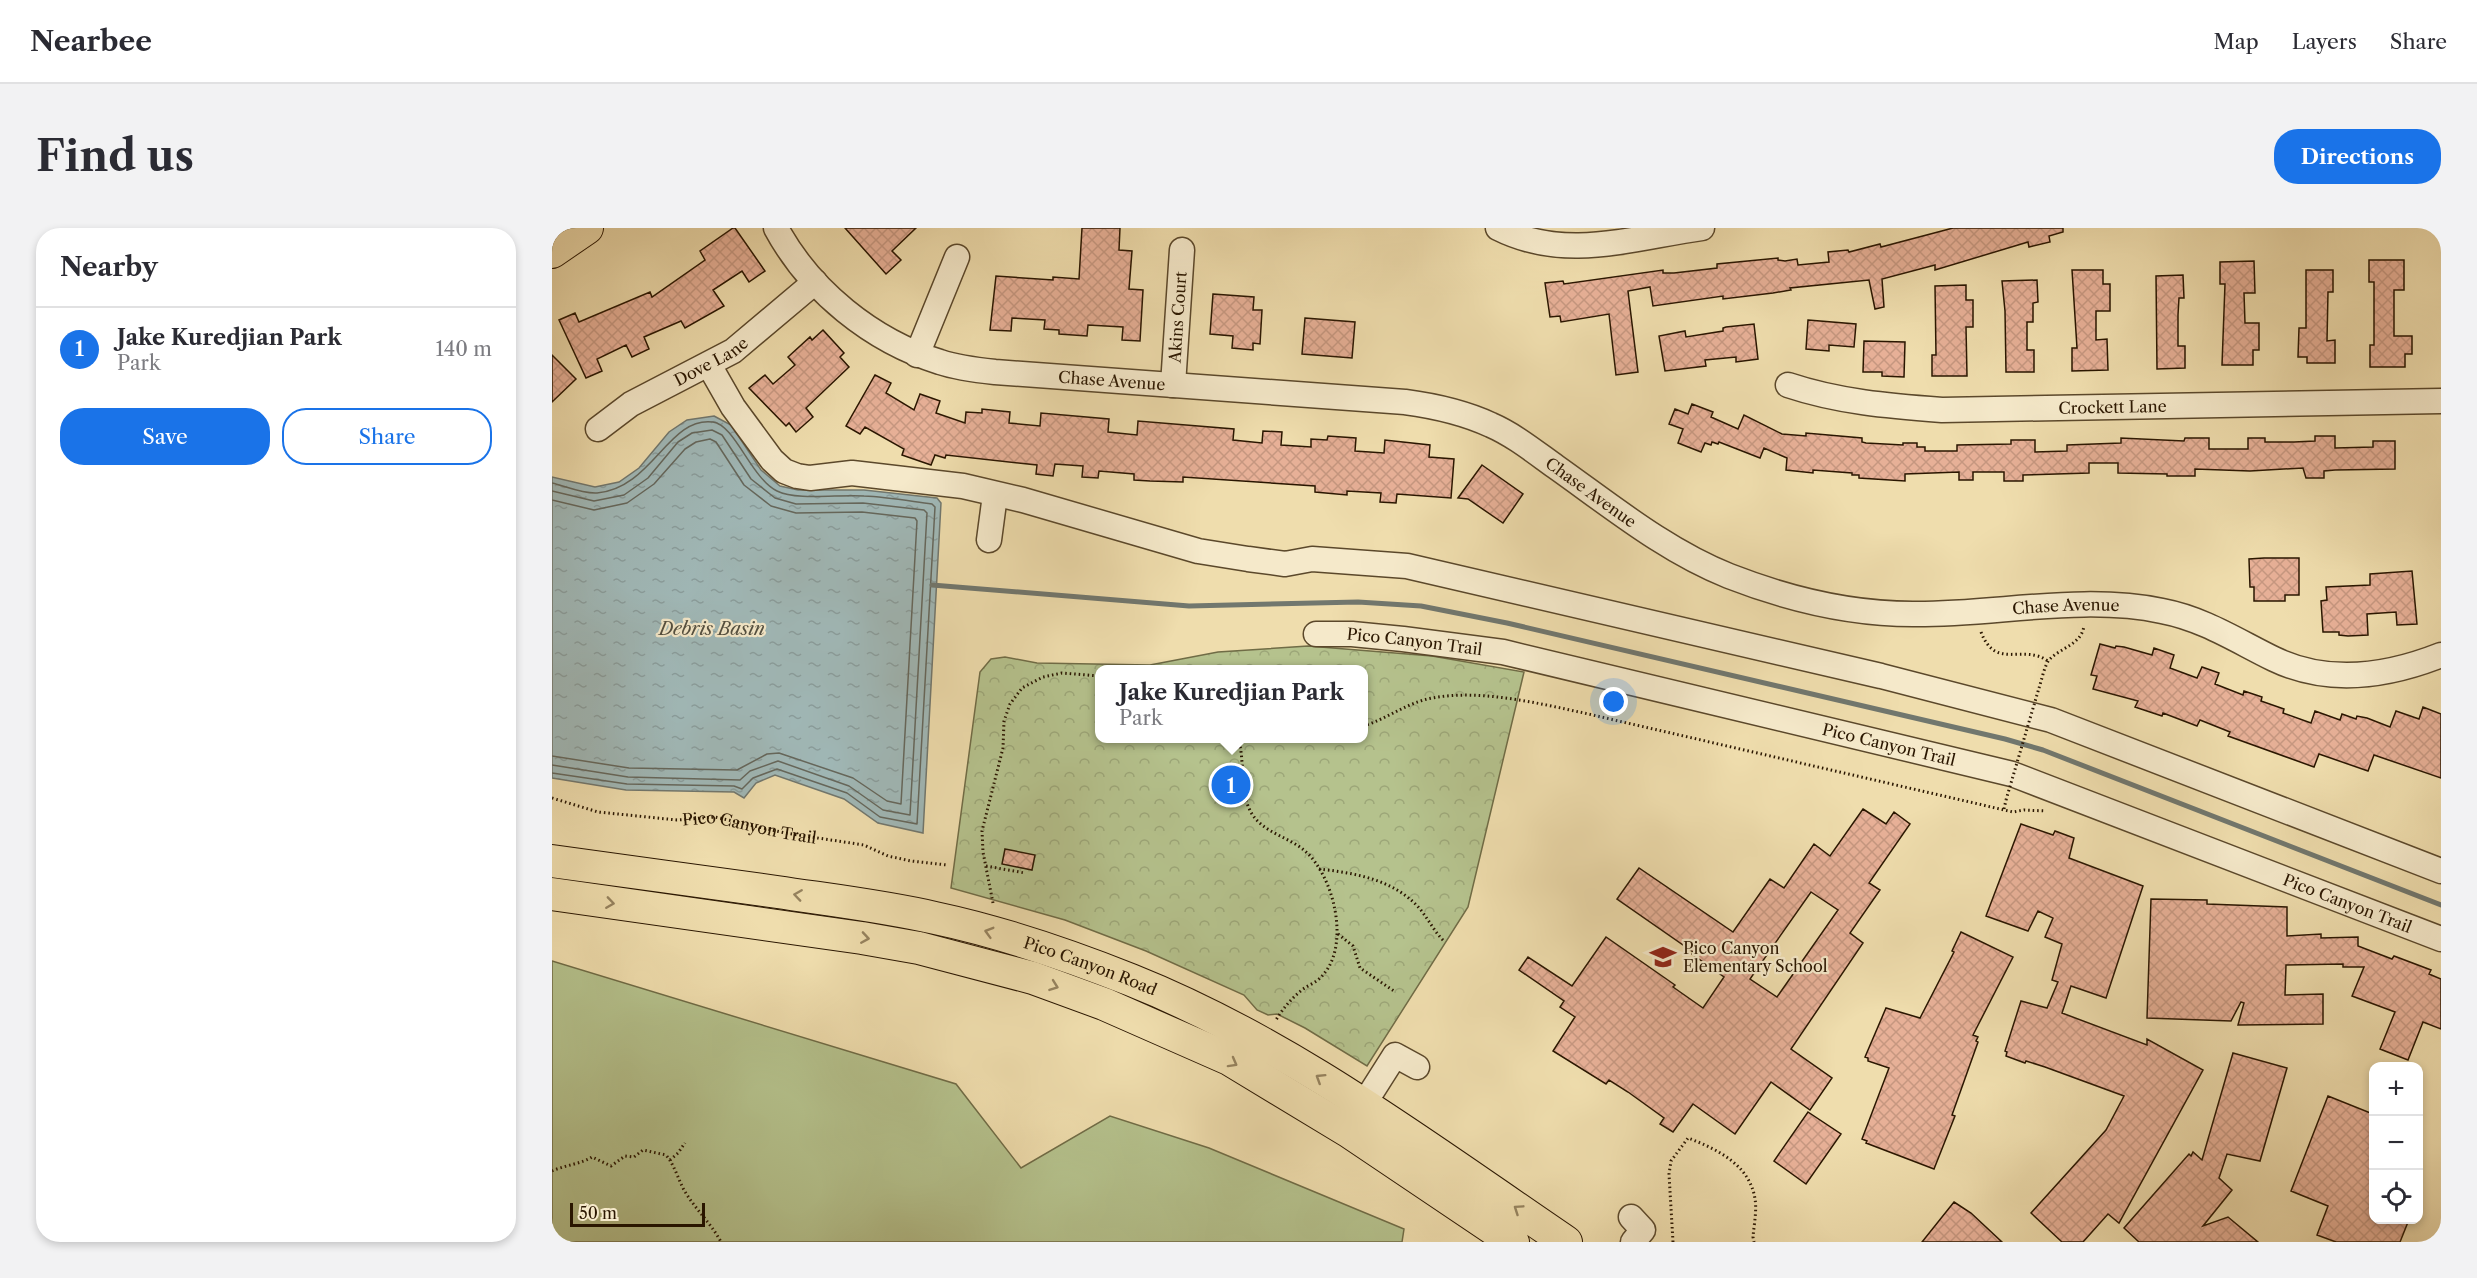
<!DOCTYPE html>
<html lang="en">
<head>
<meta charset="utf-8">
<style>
  :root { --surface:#fff; --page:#f2f2f3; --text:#2b2b33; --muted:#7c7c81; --line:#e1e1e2; --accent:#1a73e8 }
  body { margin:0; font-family:"Libre Caslon Text",serif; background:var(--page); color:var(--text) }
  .controls { position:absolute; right:18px; bottom:18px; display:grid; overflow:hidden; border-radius:12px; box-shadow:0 3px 9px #0003 }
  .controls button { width:54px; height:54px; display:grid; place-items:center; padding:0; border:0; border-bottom:2px solid var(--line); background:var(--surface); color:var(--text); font:30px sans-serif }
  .scale { position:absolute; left:18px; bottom:15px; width:135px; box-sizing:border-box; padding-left:6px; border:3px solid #2a1600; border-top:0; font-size:16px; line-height:21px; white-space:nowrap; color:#2a1600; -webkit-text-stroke:4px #f5e9ca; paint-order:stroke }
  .you { position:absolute; left:1062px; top:474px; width:21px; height:21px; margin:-15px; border:4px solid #fff; border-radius:50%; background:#1a73e8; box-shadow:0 0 0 9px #1a73e833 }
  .badge { display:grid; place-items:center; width:39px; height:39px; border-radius:50%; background:var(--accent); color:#fff; font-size:20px; font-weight:700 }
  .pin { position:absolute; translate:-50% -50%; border:3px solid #fff; box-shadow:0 2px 6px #0006 }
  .popup { position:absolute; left:543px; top:437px; width:273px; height:78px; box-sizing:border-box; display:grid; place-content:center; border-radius:12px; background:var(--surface); filter:drop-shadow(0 2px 4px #0005); font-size:20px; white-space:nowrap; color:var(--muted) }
  .popup b { font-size:22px; color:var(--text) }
  .popup::after { content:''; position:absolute; left:50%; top:100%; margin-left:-12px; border:12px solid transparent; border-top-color:var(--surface) }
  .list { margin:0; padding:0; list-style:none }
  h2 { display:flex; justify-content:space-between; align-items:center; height:78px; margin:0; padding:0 24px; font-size:26px }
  h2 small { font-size:20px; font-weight:400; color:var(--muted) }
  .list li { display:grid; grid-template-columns:39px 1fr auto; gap:18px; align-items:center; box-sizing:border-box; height:84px; padding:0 24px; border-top:2px solid var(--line) }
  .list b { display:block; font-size:22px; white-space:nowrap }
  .list p { margin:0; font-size:20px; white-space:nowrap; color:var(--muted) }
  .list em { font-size:20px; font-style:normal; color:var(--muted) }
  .actions { display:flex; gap:12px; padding:18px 24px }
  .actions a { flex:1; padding:14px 0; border:2px solid var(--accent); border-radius:24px; text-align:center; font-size:21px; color:var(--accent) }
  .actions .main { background:var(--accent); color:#fff }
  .icon { flex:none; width:33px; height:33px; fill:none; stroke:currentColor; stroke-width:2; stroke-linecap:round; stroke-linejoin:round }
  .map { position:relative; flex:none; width:1889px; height:1014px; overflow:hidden; border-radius:24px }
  header { display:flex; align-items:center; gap:36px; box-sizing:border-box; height:84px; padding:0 30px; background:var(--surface); border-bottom:2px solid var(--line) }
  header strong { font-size:28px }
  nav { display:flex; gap:33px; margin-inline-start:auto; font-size:21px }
  .intro { display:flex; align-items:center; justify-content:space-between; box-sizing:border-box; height:144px; padding:0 36px }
  h1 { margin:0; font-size:42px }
  .button { padding:15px 27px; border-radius:24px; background:var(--accent); color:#fff; font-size:21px; font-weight:700 }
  main { display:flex; gap:36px; padding:0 36px }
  aside { flex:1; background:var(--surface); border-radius:24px; box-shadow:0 3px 9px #0003 }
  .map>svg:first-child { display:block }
  .grass { fill:#b5c28d; stroke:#706c46; stroke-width:1.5 }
  .park { fill:url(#park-crowns); stroke:#706c46; stroke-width:1.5; fill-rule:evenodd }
  .water { fill:url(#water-ripples); stroke:#71776e; stroke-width:1.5 }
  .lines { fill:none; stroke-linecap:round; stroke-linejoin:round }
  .shore { stroke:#65675c; stroke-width:1.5 }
  .stream { stroke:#71776e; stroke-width:5 }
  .building { fill:url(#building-cross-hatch); stroke:#2a1600; stroke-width:1.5; fill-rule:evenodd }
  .minor-casing { stroke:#5b482b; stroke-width:27 }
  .major-casing { stroke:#2a1600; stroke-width:34 }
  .path { stroke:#2a1600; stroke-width:3; stroke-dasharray:1.5 3; stroke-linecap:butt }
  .minor { stroke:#f5e9ca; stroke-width:24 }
  .major { stroke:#efddad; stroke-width:32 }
  .path-bridge { stroke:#2a1600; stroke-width:3; stroke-dasharray:1.5 3; stroke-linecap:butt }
  .oneway { stroke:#96835f }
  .labels { text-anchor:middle; stroke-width:4.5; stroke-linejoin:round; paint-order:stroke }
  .street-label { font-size:16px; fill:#2a1600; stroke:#f5e9ca }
  .poi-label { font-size:16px; fill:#2a1600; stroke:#f5e9ca; text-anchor:start }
  .water-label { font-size:18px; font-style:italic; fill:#534f40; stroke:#f5e9ca }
</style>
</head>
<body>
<header>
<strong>Nearbee</strong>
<nav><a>Map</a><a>Layers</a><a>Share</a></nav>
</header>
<div class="intro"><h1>Find us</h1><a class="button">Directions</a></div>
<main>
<aside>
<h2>Nearby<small></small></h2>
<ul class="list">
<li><span class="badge">1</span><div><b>Jake Kuredjian Park</b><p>Park</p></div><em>140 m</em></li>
</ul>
<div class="actions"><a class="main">Save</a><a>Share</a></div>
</aside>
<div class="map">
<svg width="1889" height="1014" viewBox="0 0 1889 1014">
  <defs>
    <pattern id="park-crowns" width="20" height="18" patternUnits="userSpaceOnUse" patternTransform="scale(1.5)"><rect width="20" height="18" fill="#b5c28d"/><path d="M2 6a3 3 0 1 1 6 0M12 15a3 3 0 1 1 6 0" fill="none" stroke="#9ca678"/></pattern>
    <pattern id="water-ripples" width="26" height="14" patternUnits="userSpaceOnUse" patternTransform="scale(1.5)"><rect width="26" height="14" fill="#a0b8b7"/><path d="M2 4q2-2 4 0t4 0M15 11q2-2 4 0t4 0" fill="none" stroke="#8a9d9c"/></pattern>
    <pattern id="building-cross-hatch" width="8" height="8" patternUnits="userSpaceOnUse" patternTransform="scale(1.5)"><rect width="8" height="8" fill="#e7b097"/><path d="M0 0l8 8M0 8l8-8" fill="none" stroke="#c69780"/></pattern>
  </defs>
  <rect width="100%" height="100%" fill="#efddad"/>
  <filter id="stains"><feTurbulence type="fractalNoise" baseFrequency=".00333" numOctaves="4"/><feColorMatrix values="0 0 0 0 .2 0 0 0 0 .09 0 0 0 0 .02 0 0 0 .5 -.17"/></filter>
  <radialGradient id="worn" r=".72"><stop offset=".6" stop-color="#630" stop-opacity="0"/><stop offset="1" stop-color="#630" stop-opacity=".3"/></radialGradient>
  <!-- grass -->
  <path class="grass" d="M0,733L404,856L469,940L558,888L657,920L852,1001L850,1014H0Z"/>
  <!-- park -->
  <path class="park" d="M756,418L880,428L972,444L916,679L815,838L753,800L725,786L716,787L705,782L692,767L594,723L513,692L399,660L428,444L439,431L453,429L485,435L598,437L666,424ZM547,442H811V510H547Z"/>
  <!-- water -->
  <path class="water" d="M162,188L179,197L209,242L228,258L246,262H312L385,270L389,275L371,605L326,595L292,571L223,547L204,555L192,570L182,564L74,562L0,550V249L43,259L67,254L87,240L117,204L135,192Z"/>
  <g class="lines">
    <!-- shore -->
    <path class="shore" d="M0,255C13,258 31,266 45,265C101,260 116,188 161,194C183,197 199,250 225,263C245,273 288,266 312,268C335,269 357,273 380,276L383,279L365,596L328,589L295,565L225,541L201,550L190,561L182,558L75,556L0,545
      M0,263L42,273L72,267L96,250L126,214L140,205L160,202L170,207L199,251L223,270L244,276L311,275L372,282L375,285L358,587L331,582L297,558L226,533L198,543L188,552L76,549L0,537
      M0,272L42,282L75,275L102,256L133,221L144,214L158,211L164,214L192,257L219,278L244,285L310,284L363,290L365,293L349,576L335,573L301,550L227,525L215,526L185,542L77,540L0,528"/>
    <!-- stream -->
    <path class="stream" d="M380,357L637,378L806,374L869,378L955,395L1453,511L1491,522L1889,677"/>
  </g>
  <!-- building -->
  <path class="building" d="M181,0H183L213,43L197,54L190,43L161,62L172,78L133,100L129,93L92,109L97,121L80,129L74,117L45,131L50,143L34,150L7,92L23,85L27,94L98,64L100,69L153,32L148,23Z
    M293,0H364L340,23L349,32L334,46Z
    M530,0H568L567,22L580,23L577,61L591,62L588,113L570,112L571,99L536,97L535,108L507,106V102L492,101L493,92L460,90L459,103L438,102L444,48L501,52V49L527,51Z
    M1401,0H1511V4L1497,8L1498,14L1477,19L1476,14L1383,42V37L1330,51L1332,79L1323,81L1317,52L1238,60L1239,62L1221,65L1171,71V68L1101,78L1098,59L1076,63L1086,144L1064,147L1057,86L1009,94L1008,88L998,89L993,55L1011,53L1012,56L1111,42V45H1122L1165,40V36L1226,30V32L1233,33L1245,31L1246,37L1277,34L1276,24L1296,22L1297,24L1328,16L1329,19Z
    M1817,32H1852V62H1842V108H1860V126H1853V139H1818V117H1822V54H1817Z
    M1702,33L1703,65H1692L1693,95H1707V122H1701V137H1670L1673,56H1668V34Z
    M1520,42H1551V56H1558V83H1544V112L1555,111L1556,142L1520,143V120H1525Z
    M1754,42H1781V64H1776L1775,113L1783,112V135H1755V129H1746L1747,100H1754Z
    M1631,47L1632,70H1627L1626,87V118H1633V140L1605,141L1604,48Z
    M1485,52L1486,74L1481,75V94H1475V122H1482V144H1454L1453,83L1450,53Z
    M1414,57V72H1421V99H1414L1415,148H1380V127H1384L1383,58Z
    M661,66L702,69L701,82H710L708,116L701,115V122L680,120L681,108L658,106Z
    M753,90L803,94L800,130L750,126Z
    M1256,92L1304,96L1302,119L1277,117V123L1254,121Z
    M1202,96L1206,131L1184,134V129L1153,132L1154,138L1113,143L1107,108L1133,103L1134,109L1171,103V100L1174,99Z
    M271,102L292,125L288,129L297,139L254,180L261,189L244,204L237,195L234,198L197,160L213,147L221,156L243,137L236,129L258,109L260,112Z
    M1312,113L1353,114L1352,149L1330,148V144H1311Z
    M0,127L24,151L0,174Z
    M323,147L339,155L334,165L362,182L368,166L388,173L384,185L413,195L414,184L430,185V181L458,184L457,195L488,198L489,185L557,191L556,204L585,207L586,193L682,201L681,212L710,215L711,203L730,204L729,217L759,219V211L775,212L776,208L804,210L803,223L832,225L833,212L878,217L877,229L902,231L899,270L845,266L844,275L828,274L829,265L795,263V267L763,264V258L631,249V254L598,253L582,252V246L547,243L546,250L530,249L531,238L503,236L501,248L484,246L485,237L394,227L393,230L383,227L379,237L350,227L352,221L313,199L308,206L294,198Z
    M1140,176L1161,184L1159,189L1186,201L1192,187L1230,206L1254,208V205L1310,210V214L1314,215L1351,217V215H1365V219H1373V223H1405V217L1459,216V212H1483V224L1515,223V217L1569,215V210L1632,213L1633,210H1657V221H1696V210H1713V214H1742L1763,213V208H1783V220L1821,219V213H1843V241L1783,242L1772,243V250H1754L1751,240L1698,243L1643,241V248H1615V246L1566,245V235H1537V245L1471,247V253H1452V244H1421V252H1407V244L1353,246V253L1307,250V247H1300V245L1261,242V245L1234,242L1235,230L1212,220L1208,230L1167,214L1166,216L1160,214L1159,217L1153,215L1149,224L1126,215L1131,201L1117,196L1123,181L1136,186Z
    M930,237L971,266L951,295L916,271L906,270Z
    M1712,330H1747V367H1733V373H1702V359H1698L1697,331Z
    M1860,343L1865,396L1845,397L1844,384L1815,386L1816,407L1796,408L1787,407V404H1771L1769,373L1775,372L1774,359L1818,357V346Z
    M1548,416L1563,420L1564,418L1572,419L1600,427L1602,420L1622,427L1618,440L1645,450L1650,439L1667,445L1663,456L1691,467L1692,463L1710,469L1709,473L1732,481L1731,485L1759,495L1763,483L1788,492L1790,486L1804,491L1805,488L1815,490L1838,499L1844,483L1867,491L1871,479L1889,486V550L1822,527L1816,543L1767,526L1762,539L1676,508L1678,504L1648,492L1645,498L1611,485L1610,488L1583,479L1586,473L1541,461L1545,448L1539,447Z
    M1311,581L1334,596L1342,584L1358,596L1317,655L1328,662L1298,705L1311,715L1239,821L1280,850L1258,882L1219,854L1183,906L1141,876L1121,904L1108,896L1112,890L1076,864L1057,852L1054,856L1001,823L1023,789L1008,779L1012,773L967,742L976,729L1020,758L1054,709L1123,757L1121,759L1151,780L1172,749L1140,726L1141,724L1065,671L1087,640L1181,704L1218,651L1232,660L1262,616L1278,628ZM1259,664L1286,682L1225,769L1198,751Z
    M1469,596L1501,607L1503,603L1522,610L1517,630L1591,658L1554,770L1519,758L1510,785L1595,817V811L1651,842L1567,995L1556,986L1531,1014H1510L1479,985L1554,902L1572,868L1493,839L1474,833L1473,835L1454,828L1455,824L1453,823L1469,773L1495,780L1506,754L1500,752L1510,716L1493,709L1501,690L1486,683L1476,703L1434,688Z
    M453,621L483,627L480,642L450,636Z
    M1599,671L1655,672V676L1735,679V708L1769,706V710L1806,709V718L1840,731L1842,728L1879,742L1877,746L1889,751V801L1871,794L1856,832L1828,821L1843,784L1800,768L1812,739H1791V736L1734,737L1733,767L1771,766V796L1686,797L1692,775L1689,774L1679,793L1595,790Z
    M1409,704L1461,729L1421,807L1426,809L1424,813L1426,814L1400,887L1403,888L1382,941L1314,915L1315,913L1310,911L1337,840L1316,833V830L1313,829L1334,780L1368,790L1402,724L1400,723Z
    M1681,825L1735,840L1708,933L1675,926L1667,950L1680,962L1651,998L1676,989L1706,1014H1587L1572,1000L1637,926L1639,928L1641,924L1650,932Z
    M1776,868L1821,886V992H1848L1856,994L1848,1014H1784L1765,1007L1776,978L1739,963Z
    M1256,884L1289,906L1254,956L1222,933Z
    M1402,974L1419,985L1450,1014H1370Z"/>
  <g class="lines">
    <!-- minor casing -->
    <g class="minor-casing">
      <g id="minor">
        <path id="s2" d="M224,0C258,63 320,113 388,134C406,140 424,142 443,144L853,174C883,178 911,184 939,197C962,207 983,224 1004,239C1059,278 1114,323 1177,348C1236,371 1298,386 1361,386C1443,387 1530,366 1610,383C1652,391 1685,413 1722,431C1776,457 1836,448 1889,427"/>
        <path d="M946,0C1014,34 1079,10 1150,0"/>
        <path d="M365,127L405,29"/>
        <path d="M157,137L181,179L220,232L232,243L245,248L258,250L300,245L411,258L471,272L646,323L696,331L733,336L760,331L855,338L1329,448L1499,492L1889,643"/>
        <path id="s3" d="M621,157L630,22"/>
        <path id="s4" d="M1236,157C1287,174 1337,178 1390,182L1889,173"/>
        <path id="s5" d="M46,201L79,176L181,123L263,54"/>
        <path d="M437,312L443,267"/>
        <path id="s6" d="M764,406H800L851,411L951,424L1460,546L1889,711"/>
        <path d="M803,890L843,827L865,839"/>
        <path d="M1079,989L1091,1002L1081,1014"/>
      </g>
    </g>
    <!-- major casing -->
    <g class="major-casing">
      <g id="major">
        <path d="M0,24L35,0"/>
        <path id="s7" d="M0,633C75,643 150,654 225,664C278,672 331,678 383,690C449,704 516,727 579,752C737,815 874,919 1014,1014"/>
        <path d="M0,666L310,710L367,720L481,750L552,776L677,831L796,903L961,1014"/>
      </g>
    </g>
    <!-- path -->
    <g class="path">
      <path d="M1429,404C1444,443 1470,415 1496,433"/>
      <path d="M1487,460C1490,451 1492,439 1497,432C1509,419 1529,417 1532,398"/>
      <path d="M811,498C835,491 854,475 880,470C928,461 985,475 1032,485L1461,584L1472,582L1494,583"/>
      <path d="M686,510C694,535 686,563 700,586C712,605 737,609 753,623C782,648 799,718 770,748C765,754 757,757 751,761C740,770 731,780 724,792"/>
      <path id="s1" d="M0,570L46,584L125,592L163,589L233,605L312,617L336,628L359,633L395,637"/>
      <path d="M1452,581L1454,572"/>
      <path d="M434,638L473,645"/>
      <path d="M767,641C804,645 843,652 868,681C877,692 883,705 893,714"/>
      <path d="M441,675L431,624L430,603L451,520L452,493L458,476L470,460L491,449L510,445L547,448"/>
      <path d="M786,706L801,718L808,740L842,763"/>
      <path d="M118,932L126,925L133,915"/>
      <path d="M0,943C13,937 29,936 40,929L59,938L73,928L82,929L91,922L114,927C123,938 126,951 132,962C143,981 159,995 169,1014"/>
      <path d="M1121,1014L1117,946L1119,933L1136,910C1165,921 1198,937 1203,971C1205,982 1202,997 1201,1009L1202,1014"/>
    </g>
    <!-- minor -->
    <use href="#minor" class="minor"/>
    <!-- major -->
    <use href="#major" class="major"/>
    <!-- path-bridge -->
    <path class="path-bridge" d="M1454,572L1487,460"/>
  </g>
  <!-- one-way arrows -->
  <defs><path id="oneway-chevron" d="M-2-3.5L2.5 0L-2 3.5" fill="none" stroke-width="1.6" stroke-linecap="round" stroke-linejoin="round" transform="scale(1.5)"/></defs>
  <g class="oneway">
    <use href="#oneway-chevron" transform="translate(246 667) rotate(-172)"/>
    <use href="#oneway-chevron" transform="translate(58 675) rotate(8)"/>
    <use href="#oneway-chevron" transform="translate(437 704) rotate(-164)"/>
    <use href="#oneway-chevron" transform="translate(313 710) rotate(9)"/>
    <use href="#oneway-chevron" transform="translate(502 758) rotate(20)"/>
    <use href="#oneway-chevron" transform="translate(681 835) rotate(29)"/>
    <use href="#oneway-chevron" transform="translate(768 850) rotate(-148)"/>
    <use href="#oneway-chevron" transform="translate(966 981) rotate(-146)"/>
  </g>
  <!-- icons -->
  <defs>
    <g id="school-bare" transform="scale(2.07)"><path d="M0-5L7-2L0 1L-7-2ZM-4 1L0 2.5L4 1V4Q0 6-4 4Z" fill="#8f2418" stroke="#f5e9ca" stroke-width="2.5" paint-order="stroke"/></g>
  </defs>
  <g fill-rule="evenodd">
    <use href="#school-bare" x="1111" y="729"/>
  </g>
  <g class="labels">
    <!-- street labels -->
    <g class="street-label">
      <text dy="6" stroke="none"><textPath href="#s3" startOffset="68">Akins Court</textPath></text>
      <text dy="6" stroke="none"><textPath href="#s5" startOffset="132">Dove Lane</textPath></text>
      <text dy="6" stroke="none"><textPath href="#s2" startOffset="390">Chase Avenue</textPath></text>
      <text dy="6" stroke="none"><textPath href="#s4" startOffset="327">Crockett Lane</textPath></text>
      <text dy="6" stroke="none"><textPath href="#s2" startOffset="894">Chase Avenue</textPath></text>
      <text dy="6" stroke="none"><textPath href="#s2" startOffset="1398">Chase Avenue</textPath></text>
      <text dy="6" stroke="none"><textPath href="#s6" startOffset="99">Pico Canyon Trail</textPath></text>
      <text dy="6" stroke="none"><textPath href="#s6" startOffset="585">Pico Canyon Trail</textPath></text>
      <text dy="6" stroke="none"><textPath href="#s1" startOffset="201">Pico Canyon Trail</textPath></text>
      <text dy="6" stroke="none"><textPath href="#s6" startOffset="1071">Pico Canyon Trail</textPath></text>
      <text dy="6" stroke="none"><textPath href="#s7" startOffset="550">Pico Canyon Road</textPath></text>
    </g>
    <!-- poi labels -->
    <g class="poi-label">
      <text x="1131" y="726">Pico Canyon<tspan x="1131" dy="18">Elementary School</tspan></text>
    </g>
    <!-- water labels -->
    <g class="water-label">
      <text x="160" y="407">Debris Basin</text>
    </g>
  </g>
  <rect width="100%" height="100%" filter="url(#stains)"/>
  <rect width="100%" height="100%" fill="url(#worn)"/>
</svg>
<div class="controls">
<button>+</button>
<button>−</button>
<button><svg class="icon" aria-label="locate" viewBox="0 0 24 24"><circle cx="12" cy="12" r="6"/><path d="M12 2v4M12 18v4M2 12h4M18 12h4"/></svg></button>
</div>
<div class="scale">50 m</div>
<div class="you"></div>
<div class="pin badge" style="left:679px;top:557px">1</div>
<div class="popup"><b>Jake Kuredjian Park</b>Park</div>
</div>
</main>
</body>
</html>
